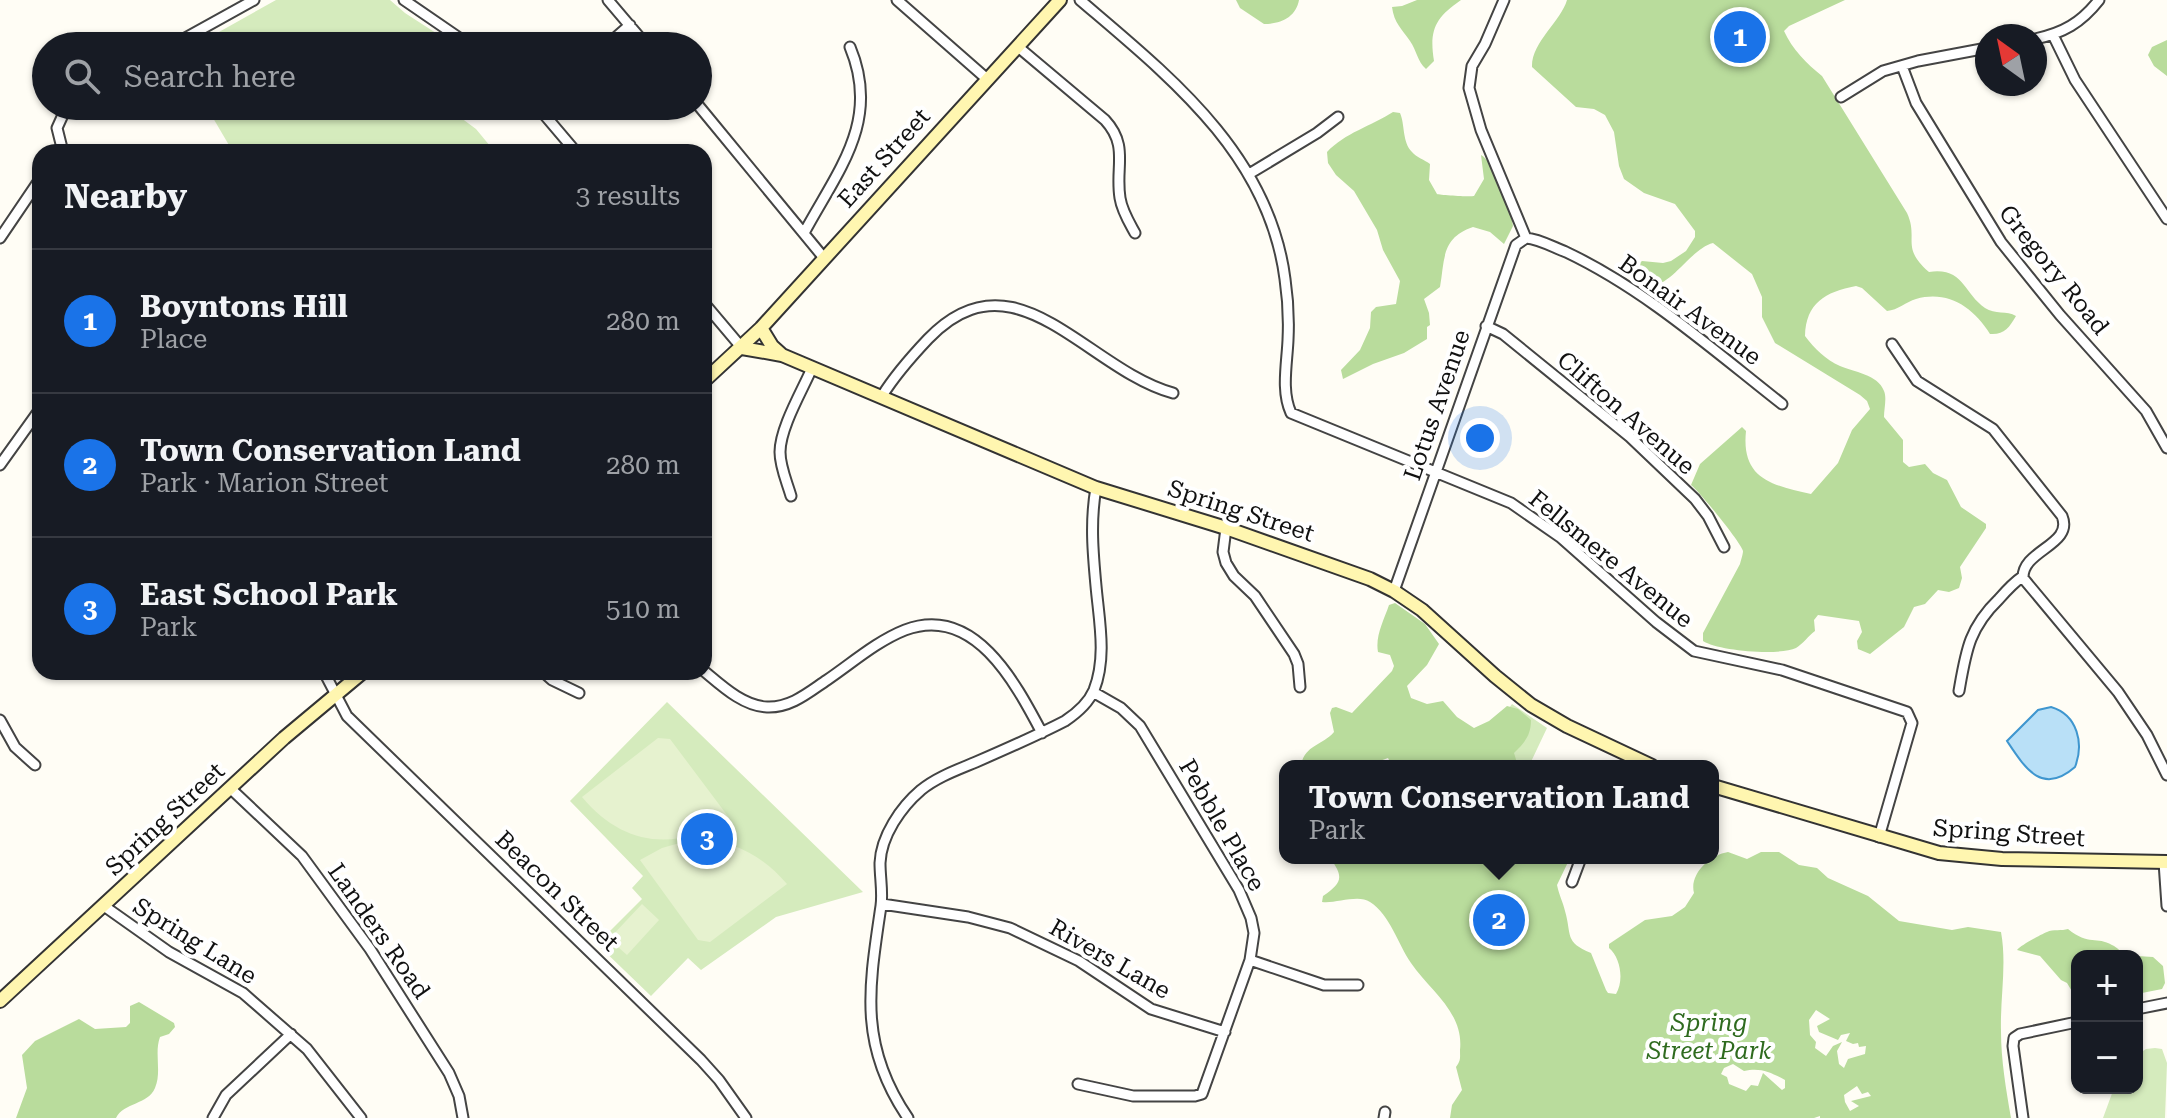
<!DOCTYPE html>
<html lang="en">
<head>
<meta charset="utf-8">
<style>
  :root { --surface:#171b24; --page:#242831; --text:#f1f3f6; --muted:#9ea1a6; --line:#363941; --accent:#1a73e8 }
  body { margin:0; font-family:"Roboto Serif",serif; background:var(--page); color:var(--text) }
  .controls { position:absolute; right:24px; bottom:24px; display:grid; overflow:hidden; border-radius:16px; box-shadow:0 2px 6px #0004 }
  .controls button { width:72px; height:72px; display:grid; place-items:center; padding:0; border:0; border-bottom:2px solid var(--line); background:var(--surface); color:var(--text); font:40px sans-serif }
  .compass { position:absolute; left:1975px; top:24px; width:72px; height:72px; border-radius:50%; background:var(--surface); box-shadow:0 2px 6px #0004; rotate:327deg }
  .you { position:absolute; left:1480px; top:438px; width:28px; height:28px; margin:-20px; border:6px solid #fff; border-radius:50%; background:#1a73e8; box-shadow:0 0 0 12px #1a73e833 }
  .badge { display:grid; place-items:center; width:52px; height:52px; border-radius:50%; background:var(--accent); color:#fff; font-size:26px; font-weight:700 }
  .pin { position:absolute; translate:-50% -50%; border:4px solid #fff; box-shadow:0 2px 8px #0006 }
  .popup { position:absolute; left:1279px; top:760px; width:440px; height:104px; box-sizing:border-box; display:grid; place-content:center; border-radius:16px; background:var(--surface); filter:drop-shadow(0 2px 6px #0005); font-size:26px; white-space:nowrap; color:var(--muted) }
  .popup b { font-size:30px; color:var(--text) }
  .popup::after { content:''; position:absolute; left:50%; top:100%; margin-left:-16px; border:16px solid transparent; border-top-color:var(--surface) }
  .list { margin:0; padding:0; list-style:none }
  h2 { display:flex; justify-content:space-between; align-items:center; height:104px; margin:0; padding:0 32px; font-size:34px }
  h2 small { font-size:26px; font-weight:400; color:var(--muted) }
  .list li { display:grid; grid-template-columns:52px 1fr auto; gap:24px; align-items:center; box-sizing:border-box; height:144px; padding:0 32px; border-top:2px solid var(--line) }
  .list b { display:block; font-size:30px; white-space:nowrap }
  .list p { margin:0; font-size:26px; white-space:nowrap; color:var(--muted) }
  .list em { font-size:26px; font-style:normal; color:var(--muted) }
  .icon { flex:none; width:44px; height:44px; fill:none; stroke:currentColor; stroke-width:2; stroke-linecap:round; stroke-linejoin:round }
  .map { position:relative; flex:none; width:2167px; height:1118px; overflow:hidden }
  .search { position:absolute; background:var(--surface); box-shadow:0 2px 6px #0004; left:32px; top:32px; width:680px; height:88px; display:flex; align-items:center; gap:20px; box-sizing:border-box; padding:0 28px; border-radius:44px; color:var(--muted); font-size:30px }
  .panel { position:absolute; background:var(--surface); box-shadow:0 2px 6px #0004; left:32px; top:144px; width:680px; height:536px; border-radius:24px }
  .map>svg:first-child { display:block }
  .green { fill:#d5ebbd }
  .forest { fill:#b9dc9c; fill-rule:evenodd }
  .pitch { fill:#e6f2cf }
  .water { fill:#b9e0f7; stroke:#3f96cf; stroke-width:2 }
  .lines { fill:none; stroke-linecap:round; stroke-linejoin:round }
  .street-casing { stroke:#444; stroke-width:13 }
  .secondary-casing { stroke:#333; stroke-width:16 }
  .street { stroke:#fff; stroke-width:9 }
  .secondary { stroke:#fff6b0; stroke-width:12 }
  .labels { text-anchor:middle; stroke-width:8; stroke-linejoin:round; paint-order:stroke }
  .street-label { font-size:24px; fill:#111; stroke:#fff }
  .park-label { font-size:24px; font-style:italic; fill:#2f6b1f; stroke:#fff }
</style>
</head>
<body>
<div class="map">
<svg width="2167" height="1118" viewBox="0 0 2167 1118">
  <rect width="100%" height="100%" fill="#fffdf5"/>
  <!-- green -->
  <path class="green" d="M276,0H390L405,13L456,46H194Z
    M206,106H445L476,129L495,152H233Z
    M667,702L863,892L776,917L701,970L688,958L651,996L597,944L642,899L632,888L643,876L570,801Z
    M1512,704L1547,728L1529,766H1520L1510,760L1447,766L1482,744Z
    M2155,1048L2162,1049L2167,1063L2165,1118H2103L2114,1088H2137V1055L2146,1049Z"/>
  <!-- forest -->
  <path class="forest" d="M1236,0H1299C1296,17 1281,24 1264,24L1240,8Z
    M1417,0H1461C1435,18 1429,30 1434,61L1426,69C1417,61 1417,51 1410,41C1402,29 1394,23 1392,7L1402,6Z
    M1567,0H1845L1789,26L1784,31C1792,49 1807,64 1822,76L1907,213C1919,239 1900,247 1929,272C1964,267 1963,293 1985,308C1995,315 2007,310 2016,316C2009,328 2004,335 1990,334C1973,307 1948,290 1916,299C1906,302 1898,310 1887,311L1862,288L1856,286C1825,292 1806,303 1805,336C1814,348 1826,360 1840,366C1853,372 1878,374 1884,391C1887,398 1884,409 1884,417L1903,440V462L1909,467L1925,464L1933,473L1947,480L1961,507L1986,524V528L1960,567L1962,578L1959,588L1949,592L1938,590L1925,604L1914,607L1904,627L1870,654L1858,649L1857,641L1862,632L1859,621L1818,615L1814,620L1815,631C1808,636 1803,644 1796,648C1779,656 1718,651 1703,641V633L1740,564C1741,560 1743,554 1743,551C1742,544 1699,491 1691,485L1700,464L1742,427L1746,431C1741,479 1772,485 1811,494L1838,463L1852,430L1870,409L1867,401L1860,395L1775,343L1762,317V297L1752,274L1713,243C1690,249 1671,288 1648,286L1642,280L1634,278L1631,271L1642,261L1663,263L1671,261L1686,251L1695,237V231L1675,204L1644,193L1624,179L1619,166L1614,132L1605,115L1594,109L1576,107L1532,67C1531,43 1561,21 1567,0Z
    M2167,40V76L2154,66L2148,55L2152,47Z
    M1393,112L1400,113C1405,124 1402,142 1412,152C1416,157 1425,160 1430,164L1429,180L1437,194C1440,195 1470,197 1474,196L1484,179L1481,155C1493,160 1512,212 1513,226L1504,244L1490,232L1473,227C1441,238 1445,259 1440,287L1424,299L1429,313L1430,325L1427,327V339L1404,353L1373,364L1343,379L1341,370L1360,350L1370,328L1371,312L1376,307L1396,304L1400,281L1383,250L1377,230L1354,191L1336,175L1328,163L1327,152C1345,133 1371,126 1393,112Z
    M1395,603L1425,624L1439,644L1427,665L1407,686L1411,698L1427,704L1443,701L1457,717L1474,728L1489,721L1507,706L1518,709L1531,720C1531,736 1524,743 1514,753L1518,766H1392L1388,758L1366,766H1301C1304,745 1322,746 1334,732L1330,713L1332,708L1336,707L1352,713L1392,671L1394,666L1390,655L1378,652C1375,636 1384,620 1389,605Z
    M1728,852L1747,859L1761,852H1779L1799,865L1817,868L1828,878L1868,896L1899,921L1952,930L1968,927L2001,932C2007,965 2000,997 2001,1031C2001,1060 2006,1089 2011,1118H1820V1116L1814,1118H1450L1452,1105L1462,1090L1456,1067C1461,1060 1460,1058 1460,1050C1464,1012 1430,991 1411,963C1398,944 1390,915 1370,902C1358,894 1335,904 1322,902L1323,896C1341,883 1345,878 1330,858H1570L1557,885C1559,895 1563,902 1565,911C1572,935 1564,942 1591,953L1606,990L1608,993L1616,994C1624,981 1621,958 1609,948V944L1645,920L1672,916L1685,907L1694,893C1689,874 1710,855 1728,852ZM1816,1010L1830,1019L1817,1026L1819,1032L1838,1040L1841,1035L1850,1033L1846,1041L1853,1044L1858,1043L1859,1047L1866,1046L1865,1054L1848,1059L1844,1068L1839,1064L1837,1051L1842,1042L1833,1046L1826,1056L1815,1048L1816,1042L1810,1035L1809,1020ZM1733,1064L1744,1071C1761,1067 1772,1073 1785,1080V1088L1782,1090L1763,1073L1758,1086L1751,1085L1746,1091L1729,1084L1727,1077L1721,1074L1724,1068ZM1857,1086L1862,1094L1868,1092L1871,1096L1851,1101L1859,1106L1850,1111L1845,1102L1844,1095Z
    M2068,929C2089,946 2097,936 2112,945C2124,951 2119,956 2135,956H2077V1011L2074,1008L2073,993L2067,983L2061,980L2040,956L2017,950C2021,945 2040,935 2047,932C2053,929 2062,931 2068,929Z
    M2137,956L2153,957L2163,966L2165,983L2162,989L2137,994Z
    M139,1002L174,1023L175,1027L169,1034L160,1037C154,1053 162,1072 155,1088C148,1105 124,1102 116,1118H16L27,1088L22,1055L35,1041L79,1019L95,1029L126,1027L130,1023V1006Z"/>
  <!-- pitch -->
  <path class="pitch" d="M658,738L670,739L730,819C675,851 624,847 582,797Z
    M694,839C733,840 762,855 787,884L710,942L698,940L640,860L662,848Z
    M642,904L659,920L627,955L609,939Z"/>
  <!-- water -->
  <path class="water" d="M2051,707C2078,715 2084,744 2075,767C2042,796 2025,768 2007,741L2038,710Z"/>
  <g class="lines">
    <!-- street casing -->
    <g class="street-casing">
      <path id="street" d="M404,0L471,46
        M608,0L647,46
        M897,0L987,79
        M1080,0C1169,76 1269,154 1285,279C1288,299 1289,320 1288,340C1287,364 1281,391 1291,413L1511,503L1560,537L1656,622L1694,651L1782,670L1907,712L1912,723L1879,837
        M1504,0L1485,44L1472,66L1469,88L1481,130L1526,238
        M2053,35L2075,80L2167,219
        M2035,39C2063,33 2081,23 2099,0
        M171,46L254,0
        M606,46L630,25
        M1017,46L1105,120C1129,146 1115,167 1120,198C1122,211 1129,222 1135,233
        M1902,66L1916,103L2001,242L2060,315L2146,411L2167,448
        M1841,97L1883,71L1918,61L1987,48
        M698,105L824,258
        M537,106L576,152
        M63,152L57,128L67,106
        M1249,174L1317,133L1338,117
        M804,233C838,170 881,121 850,47
        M0,238L40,179
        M1526,238C1539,239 1553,247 1566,252C1646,290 1713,350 1782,404
        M704,303L742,348
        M1486,326L1503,334L1630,437L1695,499L1708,516L1724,547
        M1892,344L1917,381L1993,429L2062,516C2074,545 2022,550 2023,578L2118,692L2147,735L2167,775
        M882,396C895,375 911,357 928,339C1015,248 1086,369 1173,393
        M0,465L40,409
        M791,496C787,482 780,467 780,452C780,428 802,391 812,368
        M1226,528L1223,552L1226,563L1234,576L1255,596L1294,654L1298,664L1300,687
        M1394,591L1516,245L1526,238
        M704,671C722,686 743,706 767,707C791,708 809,692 827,680C852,663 877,641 905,630C974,604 1015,682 1042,733
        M324,672L347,716L701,1060L719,1080L746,1118
        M543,672L552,680L579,693
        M1959,691C1966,651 1969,628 1999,599C2006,591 2013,583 2022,577
        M0,720L15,747L35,765
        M230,788L302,856L370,949L449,1073L459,1096L463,1118
        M2164,862L2167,906
        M1572,882L1581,858
        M882,904L968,917L1010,928L1079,961L1151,1009L1225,1032
        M104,906L169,952L243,993L307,1049L361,1118
        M1250,960L1324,985H1358
        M2137,1009L2167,1003
        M1078,1084L1133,1096H1195L1202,1094L1250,960L1254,933L1251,918L1239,890L1140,726L1121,708L1093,692
        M213,1118L226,1095L291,1034
        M908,1118C858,1045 869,987 881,906C883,892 880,878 880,863C881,836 901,807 921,790C937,777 957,770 976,762C1006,749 1036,736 1065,721C1077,713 1088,704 1094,690C1107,657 1099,620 1096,586C1093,554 1090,521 1096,488
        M1384,1118L1385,1112
        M2023,1118L2013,1046L2014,1038L2020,1034L2077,1022"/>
    </g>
    <!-- secondary casing -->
    <g class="secondary-casing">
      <path id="secondary" d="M761,328L772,346L782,355
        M742,348L782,355L1096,488L1226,528L1370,579L1394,591L1422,610L1495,676L1531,705L1567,726L1652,766
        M704,381L761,328L1060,0
        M1713,786L1939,853L2002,859L2167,862
        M0,1001L284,738L363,672"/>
    </g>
    <!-- street -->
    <use href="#street" class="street"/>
    <!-- secondary -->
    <use href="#secondary" class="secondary"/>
  </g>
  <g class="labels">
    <!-- street labels -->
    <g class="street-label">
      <text transform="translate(884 158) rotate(-48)" y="8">East Street</text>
      <text transform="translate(2054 270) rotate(51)" y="8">Gregory Road</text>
      <text transform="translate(1690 310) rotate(36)" y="8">Bonair Avenue</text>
      <text transform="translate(1437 405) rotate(-71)" y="8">Lotus Avenue</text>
      <text transform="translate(1626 413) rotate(41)" y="8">Clifton Avenue</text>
      <text transform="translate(1241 511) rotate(18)" y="8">Spring Street</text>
      <text transform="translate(1611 559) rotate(39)" y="8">Fellsmere Avenue</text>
      <text transform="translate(165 819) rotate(-43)" y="8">Spring Street</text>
      <text transform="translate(1222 825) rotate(60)" y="8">Pebble Place</text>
      <text transform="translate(2009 833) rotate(4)" y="8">Spring Street</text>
      <text transform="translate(557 891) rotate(44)" y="8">Beacon Street</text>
      <text transform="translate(379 931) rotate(55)" y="8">Landers Road</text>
      <text transform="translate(195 941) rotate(32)" y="8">Spring Lane</text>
      <text transform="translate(1110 959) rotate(30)" y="8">Rivers Lane</text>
    </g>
    <!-- park labels -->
    <g class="park-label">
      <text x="1709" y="1031">Spring<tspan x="1709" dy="28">Street Park</tspan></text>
    </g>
  </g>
</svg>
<div class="controls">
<button>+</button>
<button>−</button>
</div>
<svg class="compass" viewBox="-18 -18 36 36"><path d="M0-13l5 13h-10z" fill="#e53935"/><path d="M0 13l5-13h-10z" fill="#9ea1a6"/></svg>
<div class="you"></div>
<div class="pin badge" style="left:1740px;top:37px">1</div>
<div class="pin badge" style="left:1499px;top:920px">2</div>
<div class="popup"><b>Town Conservation Land</b>Park</div>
<div class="pin badge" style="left:707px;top:839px">3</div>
<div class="search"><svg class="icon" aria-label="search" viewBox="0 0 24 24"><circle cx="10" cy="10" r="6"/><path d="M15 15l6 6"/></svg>Search here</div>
<section class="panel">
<h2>Nearby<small>3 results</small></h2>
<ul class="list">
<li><span class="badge">1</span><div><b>Boyntons Hill</b><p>Place</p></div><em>280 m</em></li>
<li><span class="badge">2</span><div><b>Town Conservation Land</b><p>Park · Marion Street</p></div><em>280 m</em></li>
<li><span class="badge">3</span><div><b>East School Park</b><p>Park</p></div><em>510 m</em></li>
</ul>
</section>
</div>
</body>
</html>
